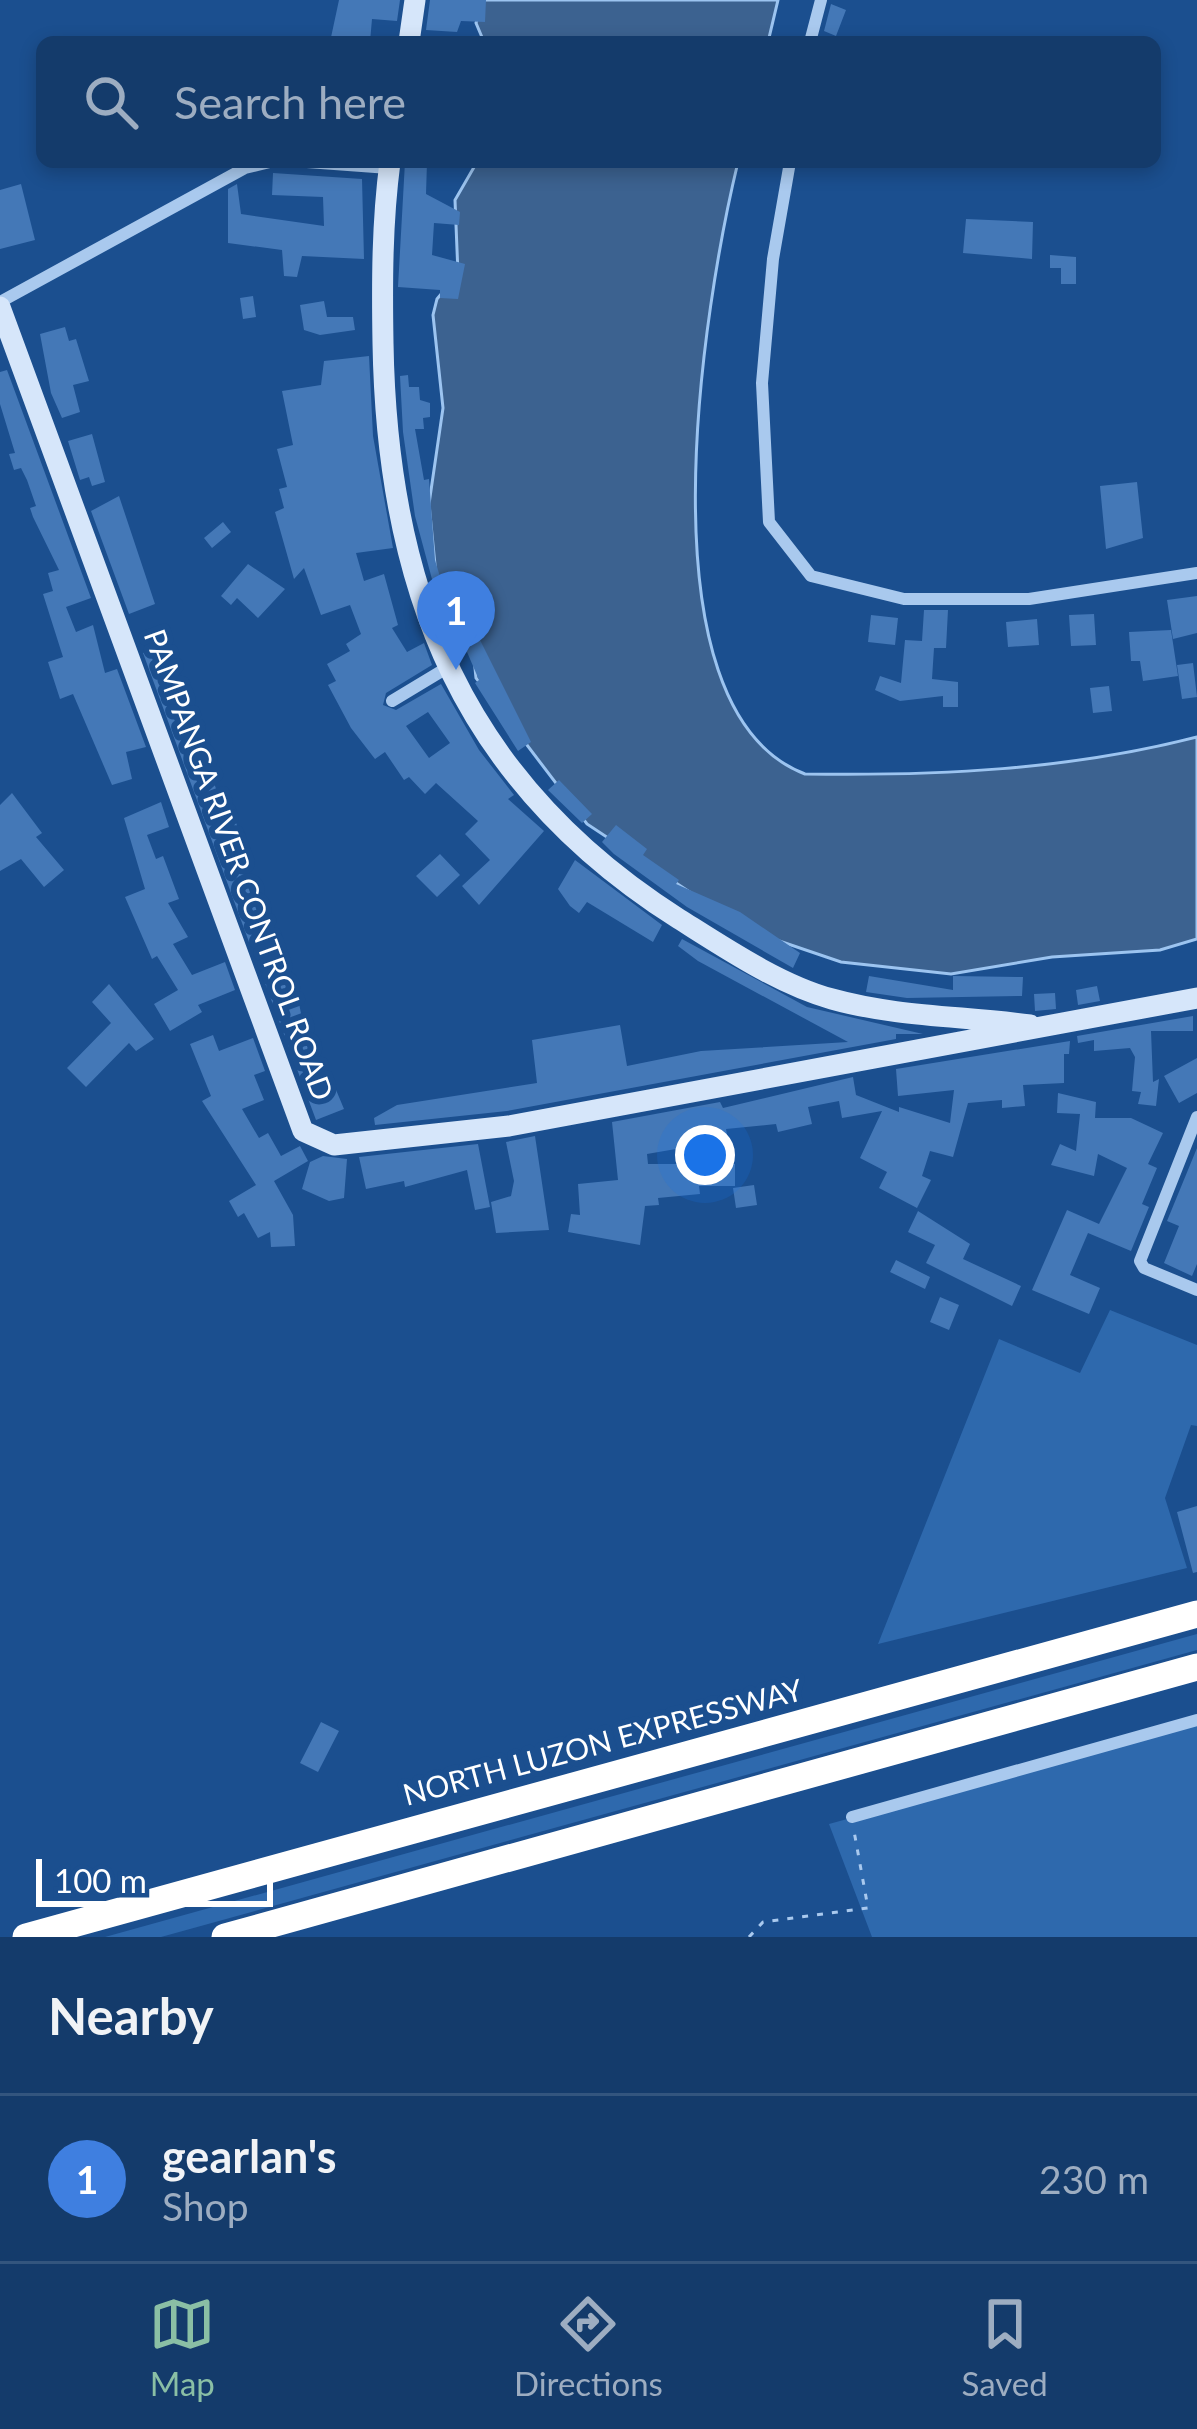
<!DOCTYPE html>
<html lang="en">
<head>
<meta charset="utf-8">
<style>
  :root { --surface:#143b6b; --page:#214673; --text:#f1f3f6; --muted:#9dadc1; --line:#33557e; --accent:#8abfa5 }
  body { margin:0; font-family:Lato,sans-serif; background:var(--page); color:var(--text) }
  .scale { position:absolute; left:36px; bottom:30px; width:237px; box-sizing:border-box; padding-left:12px; border:6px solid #fff; border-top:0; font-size:33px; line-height:42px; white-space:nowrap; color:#fff; -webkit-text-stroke:9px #1b4f8f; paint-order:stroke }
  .you { position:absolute; left:705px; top:1155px; width:42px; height:42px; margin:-30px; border:9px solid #fff; border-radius:50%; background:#1a73e8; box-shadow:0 0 0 18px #1a73e833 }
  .badge { display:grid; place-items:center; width:78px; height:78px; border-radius:50%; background:var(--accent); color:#fff; font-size:39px; font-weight:700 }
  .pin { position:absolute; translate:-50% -99px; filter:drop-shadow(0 3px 6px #0008) }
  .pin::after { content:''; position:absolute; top:63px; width:42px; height:36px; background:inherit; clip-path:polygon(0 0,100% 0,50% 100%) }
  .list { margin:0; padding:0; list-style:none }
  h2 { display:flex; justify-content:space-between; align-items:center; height:156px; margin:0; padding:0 48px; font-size:51px }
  h2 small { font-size:39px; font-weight:400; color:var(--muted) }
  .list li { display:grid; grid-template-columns:78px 1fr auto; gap:36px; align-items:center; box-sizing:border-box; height:168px; padding:0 48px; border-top:3px solid var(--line) }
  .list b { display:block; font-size:45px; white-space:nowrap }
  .list p { margin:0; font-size:39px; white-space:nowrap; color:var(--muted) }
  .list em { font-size:39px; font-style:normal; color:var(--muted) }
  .icon { flex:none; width:66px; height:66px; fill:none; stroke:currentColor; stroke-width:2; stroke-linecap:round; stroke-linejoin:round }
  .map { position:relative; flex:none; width:1197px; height:1937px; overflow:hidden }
  .search { position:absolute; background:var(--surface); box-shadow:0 6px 18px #0003; left:36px; right:36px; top:36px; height:132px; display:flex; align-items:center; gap:30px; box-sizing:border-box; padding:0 42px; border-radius:18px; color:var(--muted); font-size:45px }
  .sheet { height:324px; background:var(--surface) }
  nav { display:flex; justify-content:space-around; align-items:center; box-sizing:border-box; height:168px; border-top:3px solid var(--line); background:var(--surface); font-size:33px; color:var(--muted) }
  nav a { display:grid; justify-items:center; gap:6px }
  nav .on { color:var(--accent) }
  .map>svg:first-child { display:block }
  .green { fill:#2e69ad }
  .water { fill:#3c6290; stroke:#9cc4f0; stroke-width:3 }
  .building { fill:#4478b7; fill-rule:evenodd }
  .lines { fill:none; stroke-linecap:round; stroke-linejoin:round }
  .path { stroke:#a9c9ee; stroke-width:3; stroke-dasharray:6 9; stroke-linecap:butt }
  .street { stroke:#a9c9ee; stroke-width:12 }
  .secondary { stroke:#d6e6fa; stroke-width:21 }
  .highway { stroke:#fff; stroke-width:27 }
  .labels { text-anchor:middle; stroke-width:12; stroke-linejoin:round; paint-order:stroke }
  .street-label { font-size:30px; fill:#fff; stroke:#1b4f8f }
</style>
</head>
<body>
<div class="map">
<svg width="1197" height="1937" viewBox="0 0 1197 1937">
  <rect width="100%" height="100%" fill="#1b4f8f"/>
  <!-- green -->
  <path class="green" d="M1110,1310L1197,1345V1426L1191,1425L1165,1498L1187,1568L878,1644L999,1339L1080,1373Z
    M1197,1634V1650L161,1937H105Z
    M1197,1723V1937H872L829,1824Z"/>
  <!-- water -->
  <path class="water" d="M483,0H778L768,42H484L476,23Z
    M477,162H738C705,298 635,709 805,774C937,776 1069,770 1197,737V939L1160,950L1052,957L951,974L841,962L747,930L587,824L476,678L472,638L452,584L436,575L429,504L443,408L433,315L437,299L458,274L455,200Z"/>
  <!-- building -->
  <path class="building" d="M339,0H400L397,21L372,19L370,42H330Z
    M430,0H486L485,22L461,21L457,32L426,30Z
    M831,4L846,10L836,36L824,31Z
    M405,162H427L426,194L460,212L459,225L434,223L432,255L465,264L458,299L440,298V290L398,287Z
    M273,173L362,179L364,259L302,256L297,277L284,276L282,250L228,243V189L237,184L241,214L324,226L323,197L272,195Z
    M21,184L35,240L0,249V190Z
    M966,219L1033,222L1032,259L963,253Z
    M1050,255L1076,257V284H1061V268H1050Z
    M253,296L256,317L243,319L240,298Z
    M324,301L327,317H353L355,330L320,335L304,330L300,305Z
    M65,327L69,341L76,339L89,381L73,385L80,412L62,418L51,393L40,334Z
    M369,356L373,436L393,548L356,553L364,581L384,574L398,625L392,628L407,652L424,643L432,665L386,693L383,705L396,710L441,684L479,750L514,795L508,799L544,831L479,905L462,886L490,860L465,834L478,821L436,783L425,794L409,777L404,780L385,752L375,759L351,728L328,685L336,681L327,664L350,651L346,644L361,634L350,605L321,615L304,568L294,579L275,512L284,508L279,489L287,487L277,449L293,445L282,391L321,385L324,361ZM428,712L450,743L429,758L406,726Z
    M7,370L91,598L66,607L76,632L93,625L105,673L117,669L146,747L126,752L132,779L112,785L73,694L60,699L48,662L63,657L43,594L53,591L48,573L59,570L33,517L30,508L36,506L27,480L21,468L14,470L9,454L15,453L0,404V372Z
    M408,375L409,387H419L420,400L430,403V417L423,418L424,429H415L424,480L429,479L435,560L447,600H460L531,742L518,751L475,683L479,680L467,652L461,655L436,594L415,516L403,432L400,376Z
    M92,434L105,482L92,486L89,477L80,480L68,441Z
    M1137,482L1143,538L1106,549L1100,486Z
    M119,496L155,604L129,614L91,511Z
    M223,522L231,532L212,548L204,538Z
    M248,564L285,589L258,618L237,598L231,605L221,596Z
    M1197,596V633L1173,639L1167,600Z
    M924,610H948L946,648H934L932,679L958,682V707H943V696L900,701L875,690L880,676L901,683L905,640L922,641Z
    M1094,614L1096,645L1071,646L1069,615Z
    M871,615L898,618L895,645L868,642Z
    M1037,619L1039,645L1008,647L1006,622Z
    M1171,630L1178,676L1143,681L1140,661H1131L1129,632Z
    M166,645L198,731L207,785L214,783L220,800L227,798L239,831L229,835L266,936L249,942L143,653Z
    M1193,663L1197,697L1182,699L1177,665Z
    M1109,686L1112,711L1093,713L1090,688Z
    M559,780L592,814L582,823L548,790Z
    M12,793L42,833L36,837L64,870L44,887L21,859L0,871V805Z
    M161,802L169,827L147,835L156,859L163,856L179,899L168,903L188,937L173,944L192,975L225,962L235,990L198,1005L202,1012L170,1031L154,1004L178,990L157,956L152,959L125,897L145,889L124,818Z
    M616,825L647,849L643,855L679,880L676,884L740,912L800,953L793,968L687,907L614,854L602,842Z
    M440,854L460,875L437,897L416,876Z
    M575,860L662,925L653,942L587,902L579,913L570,906L558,889Z
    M682,939L807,1007L923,1034H896V1039L507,1111L375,1125L374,1118L397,1105L537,1083L532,1040L620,1025L627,1066L701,1051L848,1042L698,961L678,946Z
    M284,967L290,985L295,983L308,1049L313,1046L320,1063L307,1068L317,1092L334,1085L344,1109L316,1120L262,975Z
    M869,976L953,990V976L1023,977L1022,996L907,998L866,992Z
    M109,984L154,1039L136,1051L129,1043L86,1087L67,1068L111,1023L92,1002Z
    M1097,986L1100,1001L1078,1005L1076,990Z
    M1055,993L1056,1009L1035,1011L1034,994Z
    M1193,1016V1031H1151L1153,1082L1159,1079L1156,1106L1138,1104L1141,1092L1132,1091L1135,1057L1130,1048L1094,1051V1040L1078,1043L1077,1036Z
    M213,1035L219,1051L253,1038L265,1071L254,1075L264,1100L242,1109L259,1138L268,1133L281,1156L300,1146L308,1161L274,1181L293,1215L295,1246L271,1247L270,1232L258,1238L244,1213L238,1217L229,1201L256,1185L202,1101L211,1096L190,1044Z
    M1070,1041L1069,1054H1064V1083L1023,1085L1025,1106L1002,1108V1100L968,1103L953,1157L930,1151L922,1176L931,1180L917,1208L879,1188L887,1172L860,1158L882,1111L842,1118L839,1101L808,1107L812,1124L778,1132L776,1124L726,1129L728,1140L647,1154L648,1164H735V1186H699L700,1194L658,1198L659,1205L645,1206L640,1245L568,1232L571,1214L580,1215L578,1184L618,1180L612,1122L720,1102L723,1108L853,1077L856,1095L899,1112V1107L950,1123L954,1090L898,1096L896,1069Z
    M1197,1058V1093L1179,1103L1164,1076Z
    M1058,1093L1096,1102L1095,1118H1131L1163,1133L1148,1164L1157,1168L1142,1204L1149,1207L1131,1251L1088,1233L1070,1275L1100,1288L1089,1314L1032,1290L1067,1210L1099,1224L1127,1168L1098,1154L1094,1176L1051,1165L1060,1144L1076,1151L1080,1114L1057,1113Z
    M535,1136L549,1230L496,1233L491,1202L511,1196L514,1181L506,1142Z
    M478,1144L490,1207L475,1210L467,1170L405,1187L404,1181L366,1189L359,1157Z
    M1197,1148V1264L1192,1276L1164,1263L1179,1226L1167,1221Z
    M323,1156L347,1159L344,1198L329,1201L302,1189L310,1162Z
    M754,1185L757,1205L736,1208L733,1188Z
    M918,1211L970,1244L963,1259L1021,1286L1012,1306L926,1263L935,1245L908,1232Z
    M896,1260L930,1277L925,1289L890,1272Z
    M940,1297L959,1305L949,1330L930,1322Z
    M1197,1506V1572L1193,1573L1177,1512Z
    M321,1722L339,1731L318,1772L300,1763Z"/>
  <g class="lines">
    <!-- path -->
    <path class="path" d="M749,1937L763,1922L868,1908L854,1831"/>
    <!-- street -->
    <path class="street" d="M810,42L821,0
      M307,162L389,168
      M790,162L773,259L762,383L769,522L811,576L904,599H1029L1197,573
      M0,302L245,168L270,162
      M392,701L450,666
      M1197,1117L1140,1261L1144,1268L1197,1290
      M852,1817L1197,1720"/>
    <!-- secondary -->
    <path class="secondary" d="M409,42L415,0
      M390,162C382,223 382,282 383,343C387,592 464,783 679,919C725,948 780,985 832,999C896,1017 965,1016 1030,1025
      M0,307L303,1131L334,1145L509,1126L1197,998"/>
    <!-- highway -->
    <path class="highway" d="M26,1937L1197,1614
      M225,1937L1197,1667"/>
  </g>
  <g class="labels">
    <!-- street labels -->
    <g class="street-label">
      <text transform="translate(238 865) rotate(70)" y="10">PAMPANGA RIVER CONTROL ROAD</text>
      <text transform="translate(603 1743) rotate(-15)" y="10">NORTH LUZON EXPRESSWAY</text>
    </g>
  </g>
</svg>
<div class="scale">100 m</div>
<div class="you"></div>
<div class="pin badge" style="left:456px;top:670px;background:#3f7fe0">1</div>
<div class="search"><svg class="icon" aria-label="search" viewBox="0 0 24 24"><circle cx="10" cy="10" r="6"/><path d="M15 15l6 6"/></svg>Search here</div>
</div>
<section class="sheet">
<h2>Nearby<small></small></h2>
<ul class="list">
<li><span class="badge" style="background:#3f7fe0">1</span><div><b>gearlan's</b><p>Shop</p></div><em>230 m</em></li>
</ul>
</section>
<nav>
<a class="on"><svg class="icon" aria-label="map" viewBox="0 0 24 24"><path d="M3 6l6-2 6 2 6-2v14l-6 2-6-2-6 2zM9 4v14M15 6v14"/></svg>Map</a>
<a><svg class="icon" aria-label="directions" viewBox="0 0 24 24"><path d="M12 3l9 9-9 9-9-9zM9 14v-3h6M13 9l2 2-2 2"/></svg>Directions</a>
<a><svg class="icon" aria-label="saved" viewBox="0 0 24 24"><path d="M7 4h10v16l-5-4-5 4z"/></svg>Saved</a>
</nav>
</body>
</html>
